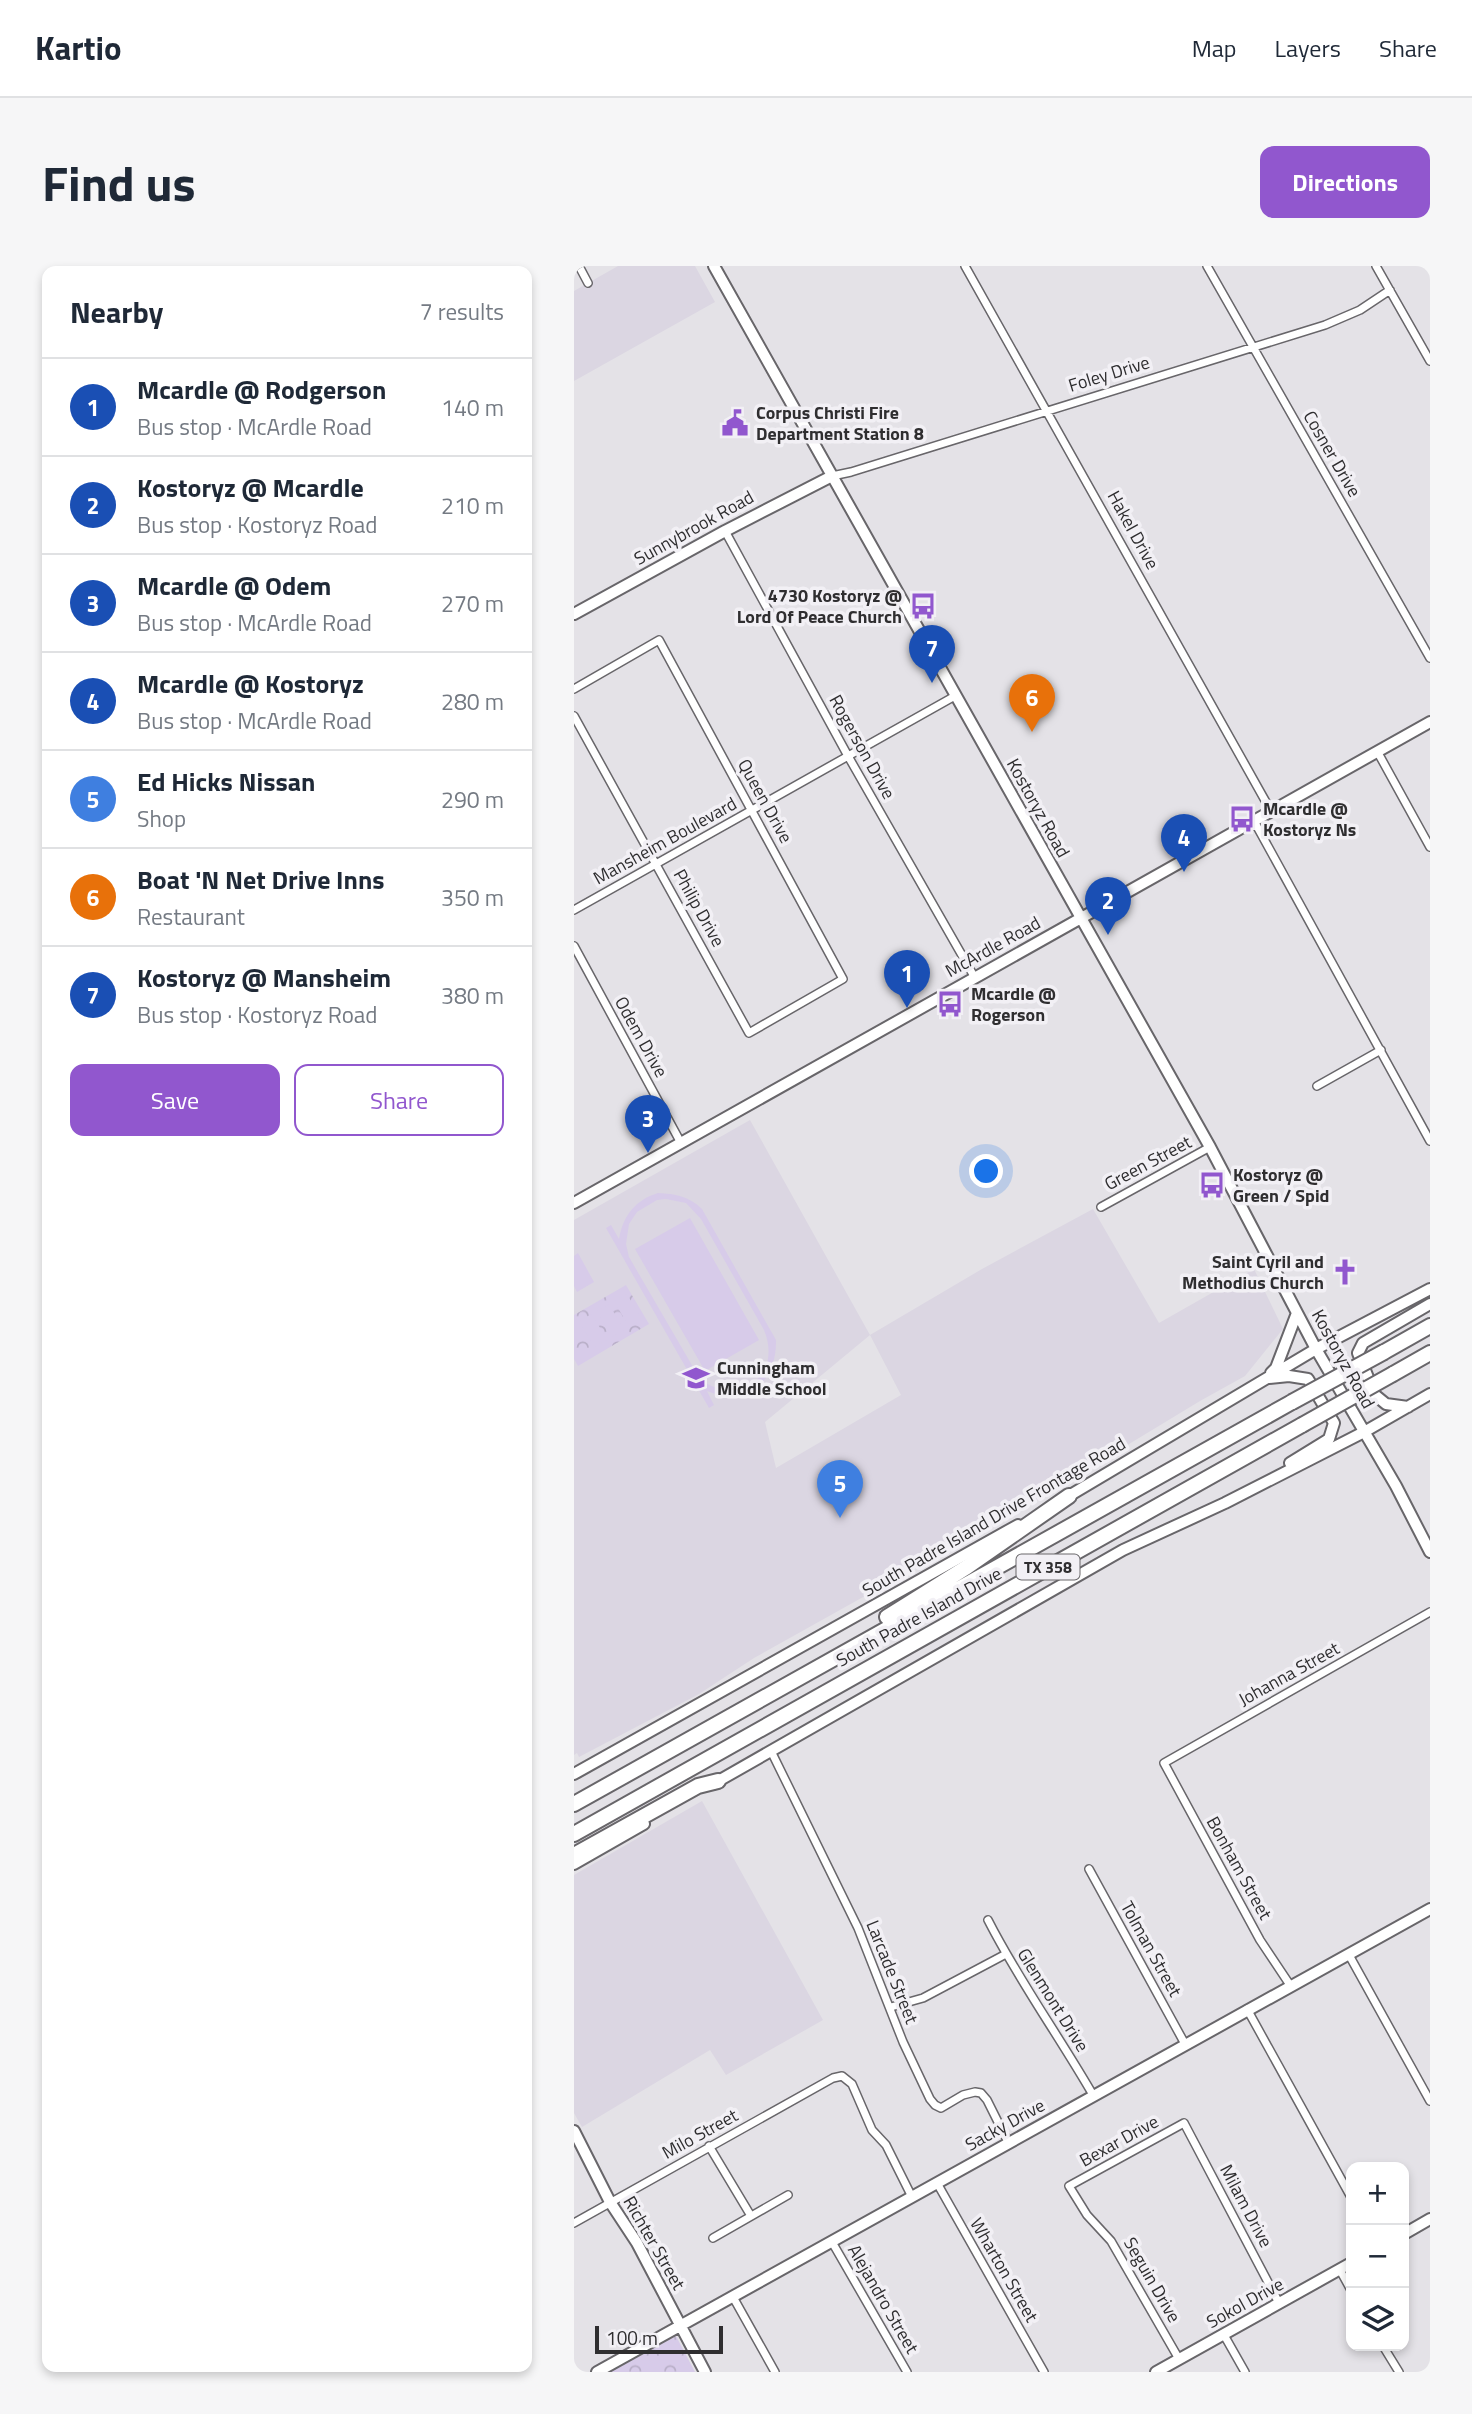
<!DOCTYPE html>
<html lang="en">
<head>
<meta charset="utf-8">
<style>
  :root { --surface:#fff; --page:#f6f6f7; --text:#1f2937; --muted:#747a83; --line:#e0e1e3; --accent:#9157ce }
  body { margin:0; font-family:"Titillium Web",sans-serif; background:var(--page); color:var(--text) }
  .controls { position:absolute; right:21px; bottom:21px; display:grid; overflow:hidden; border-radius:14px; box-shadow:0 4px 10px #0003 }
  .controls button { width:63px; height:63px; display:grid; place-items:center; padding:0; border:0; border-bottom:2px solid var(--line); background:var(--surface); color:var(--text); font:35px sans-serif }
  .scale { position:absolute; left:21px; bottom:18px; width:128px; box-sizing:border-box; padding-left:7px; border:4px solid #2f2e30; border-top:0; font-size:19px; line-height:24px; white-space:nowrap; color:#2f2e30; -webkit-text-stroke:5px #f2f0f5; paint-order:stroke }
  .you { position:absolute; left:413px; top:906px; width:24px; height:24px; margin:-18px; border:5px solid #fff; border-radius:50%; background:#1a73e8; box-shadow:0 0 0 10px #1a73e833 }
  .badge { display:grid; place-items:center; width:46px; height:46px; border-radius:50%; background:var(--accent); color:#fff; font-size:23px; font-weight:700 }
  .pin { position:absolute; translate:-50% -58px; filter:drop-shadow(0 2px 4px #0008) }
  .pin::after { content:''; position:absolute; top:37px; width:24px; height:21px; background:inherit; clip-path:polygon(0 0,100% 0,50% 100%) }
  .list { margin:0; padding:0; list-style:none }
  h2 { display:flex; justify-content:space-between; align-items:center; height:91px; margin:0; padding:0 28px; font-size:30px }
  h2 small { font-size:23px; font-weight:400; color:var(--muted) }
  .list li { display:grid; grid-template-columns:46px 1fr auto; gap:21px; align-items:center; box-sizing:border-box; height:98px; padding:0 28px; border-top:2px solid var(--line) }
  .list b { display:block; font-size:26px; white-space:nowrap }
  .list p { margin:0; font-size:23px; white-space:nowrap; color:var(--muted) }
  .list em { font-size:23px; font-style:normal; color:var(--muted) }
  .actions { display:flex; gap:14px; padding:21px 28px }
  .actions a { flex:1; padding:16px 0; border:2px solid var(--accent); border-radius:14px; text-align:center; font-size:24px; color:var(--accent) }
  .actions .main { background:var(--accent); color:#fff }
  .icon { flex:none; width:38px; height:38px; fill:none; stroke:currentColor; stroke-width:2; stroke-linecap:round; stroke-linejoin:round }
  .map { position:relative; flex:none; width:856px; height:2106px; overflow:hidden; border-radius:14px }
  header { display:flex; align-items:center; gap:42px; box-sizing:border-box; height:98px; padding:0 35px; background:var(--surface); border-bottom:2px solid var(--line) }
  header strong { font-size:33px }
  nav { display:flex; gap:38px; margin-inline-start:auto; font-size:24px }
  .intro { display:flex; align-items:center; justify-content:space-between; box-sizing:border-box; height:168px; padding:0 42px }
  h1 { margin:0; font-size:49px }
  .button { padding:18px 32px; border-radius:14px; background:var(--accent); color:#fff; font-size:24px; font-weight:700 }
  main { display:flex; gap:42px; padding:0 42px }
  aside { flex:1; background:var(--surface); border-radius:14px; box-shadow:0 4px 10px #0003 }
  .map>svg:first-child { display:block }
  .built { fill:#dbd6e2; fill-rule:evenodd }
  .forest { fill:url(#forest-crowns) }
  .pitch { fill:#d7cbe9; fill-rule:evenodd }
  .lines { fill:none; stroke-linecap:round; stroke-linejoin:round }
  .street-casing { stroke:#68666a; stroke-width:10 }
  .secondary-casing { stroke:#68666a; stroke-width:14 }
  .highway-casing { stroke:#68666a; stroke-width:18 }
  .street { stroke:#fff; stroke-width:7 }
  .secondary { stroke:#fff; stroke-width:10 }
  .highway { stroke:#fff; stroke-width:14 }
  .highway-bridge-casing { stroke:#68666a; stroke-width:18; stroke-linecap:butt }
  .highway-bridge { stroke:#fff; stroke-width:14 }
  .labels { text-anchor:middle; stroke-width:7; stroke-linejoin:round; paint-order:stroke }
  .shield { fill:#f2f0f5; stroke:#6a686b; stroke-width:2 }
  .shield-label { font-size:16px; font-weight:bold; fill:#2f2e30 }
  .street-label { font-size:18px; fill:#2f2e30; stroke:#f2f0f5 }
  .poi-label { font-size:18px; font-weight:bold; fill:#2f2e30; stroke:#f2f0f5; text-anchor:start }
</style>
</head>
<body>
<header>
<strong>Kartio</strong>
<nav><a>Map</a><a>Layers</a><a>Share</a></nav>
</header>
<div class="intro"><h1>Find us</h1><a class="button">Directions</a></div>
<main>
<aside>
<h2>Nearby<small>7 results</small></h2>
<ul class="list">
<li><span class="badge" style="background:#1a4fb4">1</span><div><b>Mcardle @ Rodgerson</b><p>Bus stop · McArdle Road</p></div><em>140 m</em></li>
<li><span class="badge" style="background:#1a4fb4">2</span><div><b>Kostoryz @ Mcardle</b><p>Bus stop · Kostoryz Road</p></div><em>210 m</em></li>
<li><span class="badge" style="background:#1a4fb4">3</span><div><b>Mcardle @ Odem</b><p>Bus stop · McArdle Road</p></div><em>270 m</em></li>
<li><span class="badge" style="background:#1a4fb4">4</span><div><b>Mcardle @ Kostoryz</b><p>Bus stop · McArdle Road</p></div><em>280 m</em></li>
<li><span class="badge" style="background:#3f7fe0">5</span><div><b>Ed Hicks Nissan</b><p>Shop</p></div><em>290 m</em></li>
<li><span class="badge" style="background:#e8710a">6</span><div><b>Boat 'N Net Drive Inns</b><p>Restaurant</p></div><em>350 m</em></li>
<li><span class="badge" style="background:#1a4fb4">7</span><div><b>Kostoryz @ Mansheim</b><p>Bus stop · Kostoryz Road</p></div><em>380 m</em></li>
</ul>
<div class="actions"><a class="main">Save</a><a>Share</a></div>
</aside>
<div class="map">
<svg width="856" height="2106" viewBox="0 0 856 2106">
  <defs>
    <pattern id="forest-crowns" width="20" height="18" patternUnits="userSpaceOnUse" patternTransform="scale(1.75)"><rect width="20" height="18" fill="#d7cbe9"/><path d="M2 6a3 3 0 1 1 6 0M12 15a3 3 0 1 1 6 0" fill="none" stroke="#b9afc8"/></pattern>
  </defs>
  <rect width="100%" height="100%" fill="#e4e2e7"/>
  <!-- built -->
  <path class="built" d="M44,0H121L141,36L0,115V25Z
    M176,854L296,1069L408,1003L519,943L585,1057L680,1003L709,1063L671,1110L626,1135L461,1235L180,1392L125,1428L5,1491L3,1487L0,1489V954ZM296,1069L327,1129L202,1202L191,1156Z
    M128,1535L249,1754L152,1809L136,1784L8,1861L0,1847V1609Z"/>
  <!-- forest -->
  <path class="forest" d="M52,1019L75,1058L4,1100L0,1093V1049Z
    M102,2070L121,2106H37Z"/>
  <!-- pitch -->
  <path class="pitch" d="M84,927C101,928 115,930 128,943L202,1074C203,1116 173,1142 133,1125L140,1139L135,1142L32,962L37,959L45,973C49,950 61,934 84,927ZM92,933L112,937L127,953L190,1064C209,1110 165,1142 126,1113L55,991L52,978L55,958L63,946L83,934Z
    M116,952L185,1074L131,1105L61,983Z
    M4,987L20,1016L3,1026L0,1020V990Z
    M53,1028L68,1054L55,1061L40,1035Z
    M35,1038L50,1064L38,1071L23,1045Z
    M18,1048L33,1074L20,1081L5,1055Z"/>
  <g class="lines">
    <!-- street casing -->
    <g class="street-casing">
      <path id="street" d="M5,0L14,17
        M391,0L697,545
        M633,0L856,392
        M802,0L856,95
        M258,210L277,206L751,59L786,44L816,24
        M151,265L274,490L401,712
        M0,423L85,374L269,713L175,767L0,450
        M803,485L856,581
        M680,555L856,875
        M0,644L381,430
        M0,680L107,877
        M743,820L807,784
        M527,941L636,881
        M197,1485L284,1662L329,1776L356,1833L361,1839L367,1842L389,1829L401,1826L407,1827L413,1834L435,1878
        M515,1603L611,1778
        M414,1654C445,1715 485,1770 519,1829
        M775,1689L856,1835
        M716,1719L686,1674L590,1497L856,1346
        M317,1741L349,1732L432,1688
        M673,1743L777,1931
        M135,1880L177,1950
        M363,1917L470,2106
        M0,1957L259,1812L268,1810L278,1818L298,1864L312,1879L338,1931
        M139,1972L214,1929
        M258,1976L333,2106
        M766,2004L777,2024
        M159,2031L201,2106
        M650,2069L671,2106
        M809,2080L825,2106
        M605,2093L537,1975L513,1949L495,1920L610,1857L705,2037"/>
    </g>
    <!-- secondary casing -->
    <g class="secondary-casing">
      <path id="secondary" d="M140,0L636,881L742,1083L822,1220L856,1286
        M0,348L151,265L258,210
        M0,937L856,456
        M697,1107L702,1102L723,1047
        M695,1112L715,1110L734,1113L760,1157L755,1173L716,1197
        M834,1141L812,1138L801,1129L784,1087L789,1077L856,1038
        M488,1234L742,1083L856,1023
        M0,1508L444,1259
        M139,1518L549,1284L651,1237L790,1166L856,1128
        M0,1598L70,1558
        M0,1865L36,1936L63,1977L131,2106
        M830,1968L856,1953
        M23,2106L856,1643
        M582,2106L777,1997"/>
    </g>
    <!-- highway casing -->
    <g class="highway-casing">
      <path id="highway" d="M810,1086L856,1060
        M819,1108L856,1087
        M313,1351L393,1301L495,1230
        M0,1538L718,1136
        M0,1568L728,1159
        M0,1589L124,1520L144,1515"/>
    </g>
    <!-- street -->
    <use href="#street" class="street"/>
    <!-- secondary -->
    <use href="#secondary" class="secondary"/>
    <!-- highway -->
    <use href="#highway" class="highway"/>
    <!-- highway-bridge casing -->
    <g class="highway-bridge-casing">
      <path id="highway-bridge" d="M718,1136L810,1086
        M728,1159L819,1108"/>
    </g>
    <!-- highway-bridge -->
    <use href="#highway-bridge" class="highway-bridge"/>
  </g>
  <!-- icons -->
  <defs>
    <g id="civic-bare" transform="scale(2.1)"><path d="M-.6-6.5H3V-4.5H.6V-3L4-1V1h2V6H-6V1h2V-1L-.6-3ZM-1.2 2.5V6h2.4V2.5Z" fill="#9157ce" stroke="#f2f0f5" stroke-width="2.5" paint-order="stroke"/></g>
    <g id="bus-bare" transform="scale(2.1)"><path d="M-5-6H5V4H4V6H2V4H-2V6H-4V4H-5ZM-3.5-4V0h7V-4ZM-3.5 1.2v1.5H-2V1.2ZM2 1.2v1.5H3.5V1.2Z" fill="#9157ce" stroke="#f2f0f5" stroke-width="2.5" paint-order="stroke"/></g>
    <g id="church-bare" transform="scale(2.1)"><path d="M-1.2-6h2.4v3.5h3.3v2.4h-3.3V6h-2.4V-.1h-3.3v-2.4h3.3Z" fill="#9157ce" stroke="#f2f0f5" stroke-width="2.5" paint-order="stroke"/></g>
    <g id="school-bare" transform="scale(2.1)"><path d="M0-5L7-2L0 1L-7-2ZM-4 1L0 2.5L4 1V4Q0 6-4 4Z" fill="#9157ce" stroke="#f2f0f5" stroke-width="2.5" paint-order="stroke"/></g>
  </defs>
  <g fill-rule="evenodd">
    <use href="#civic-bare" x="161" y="157"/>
    <use href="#bus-bare" x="349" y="340"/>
    <use href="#bus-bare" x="668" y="553"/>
    <use href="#bus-bare" x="376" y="738"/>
    <use href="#bus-bare" x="638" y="919"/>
    <use href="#church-bare" x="771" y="1006"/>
    <use href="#school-bare" x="122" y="1112"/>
  </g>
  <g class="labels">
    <!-- shield labels -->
    <rect class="shield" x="442.5" y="1288.5" width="63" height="25" rx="5"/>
    <g class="shield-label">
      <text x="474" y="1307">TX 358</text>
    </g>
    <!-- street labels -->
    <g class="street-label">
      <text transform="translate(535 108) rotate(-17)" y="6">Foley Drive</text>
      <text transform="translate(758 188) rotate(60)" y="6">Cosner Drive</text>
      <text transform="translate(120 262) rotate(-29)" y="6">Sunnybrook Road</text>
      <text transform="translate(559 264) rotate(61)" y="6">Hakel Drive</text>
      <text transform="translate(288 481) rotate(61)" y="6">Rogerson Drive</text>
      <text transform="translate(191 535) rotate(61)" y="6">Queen Drive</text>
      <text transform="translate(464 542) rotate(61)" y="6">Kostoryz Road</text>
      <text transform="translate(91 575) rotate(-29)" y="6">Mansheim Boulevard</text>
      <text transform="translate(125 642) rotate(61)" y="6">Philip Drive</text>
      <text transform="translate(419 681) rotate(-29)" y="6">McArdle Road</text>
      <text transform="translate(67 771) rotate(61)" y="6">Odem Drive</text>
      <text transform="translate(574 897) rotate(-28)" y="6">Green Street</text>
      <text transform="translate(769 1093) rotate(61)" y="6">Kostoryz Road</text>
      <text transform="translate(420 1251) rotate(-30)" y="6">South Padre Island Drive Frontage Road</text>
      <text transform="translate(345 1351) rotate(-29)" y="6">South Padre Island Drive</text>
      <text transform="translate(715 1408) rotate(-29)" y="6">Johanna Street</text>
      <text transform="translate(665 1602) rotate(61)" y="6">Bonham Street</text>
      <text transform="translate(577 1683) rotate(61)" y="6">Tolman Street</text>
      <text transform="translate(318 1706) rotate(68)" y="6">Larcade Street</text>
      <text transform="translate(479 1734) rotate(58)" y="6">Glenmont Drive</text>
      <text transform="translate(431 1859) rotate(-29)" y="6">Sacky Drive</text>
      <text transform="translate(126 1868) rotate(-29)" y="6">Milo Street</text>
      <text transform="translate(545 1875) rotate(-29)" y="6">Bexar Drive</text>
      <text transform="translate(672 1940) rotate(62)" y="6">Milam Drive</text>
      <text transform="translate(80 1977) rotate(60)" y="6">Richter Street</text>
      <text transform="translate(430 2004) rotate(60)" y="6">Wharton Street</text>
      <text transform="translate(578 2014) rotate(60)" y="6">Seguin Drive</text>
      <text transform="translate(309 2033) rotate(60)" y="6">Alejandro Street</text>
      <text transform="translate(671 2037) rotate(-29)" y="6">Sokol Drive</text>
    </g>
    <!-- poi labels -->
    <g class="poi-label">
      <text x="182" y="153">Corpus Christi Fire<tspan x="182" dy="21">Department Station 8</tspan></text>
      <text x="328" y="336" text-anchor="end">4730 Kostoryz @<tspan x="328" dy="21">Lord Of Peace Church</tspan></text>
      <text x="689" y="549">Mcardle @<tspan x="689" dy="21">Kostoryz Ns</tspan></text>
      <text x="397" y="734">Mcardle @<tspan x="397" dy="21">Rogerson</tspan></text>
      <text x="659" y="915">Kostoryz @<tspan x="659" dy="21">Green / Spid</tspan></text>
      <text x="750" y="1002" text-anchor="end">Saint Cyril and<tspan x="750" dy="21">Methodius Church</tspan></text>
      <text x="143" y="1108">Cunningham<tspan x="143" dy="21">Middle School</tspan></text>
    </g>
  </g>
</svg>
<div class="controls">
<button>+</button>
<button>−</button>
<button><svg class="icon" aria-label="layers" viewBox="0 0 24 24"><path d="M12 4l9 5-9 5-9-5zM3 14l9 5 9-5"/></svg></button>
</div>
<div class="scale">100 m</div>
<div class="you"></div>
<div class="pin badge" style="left:333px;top:742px;background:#1a4fb4">1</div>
<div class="pin badge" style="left:534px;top:669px;background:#1a4fb4">2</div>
<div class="pin badge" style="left:74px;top:887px;background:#1a4fb4">3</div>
<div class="pin badge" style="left:610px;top:606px;background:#1a4fb4">4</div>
<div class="pin badge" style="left:266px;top:1252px;background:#3f7fe0">5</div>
<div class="pin badge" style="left:458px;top:466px;background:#e8710a">6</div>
<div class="pin badge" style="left:358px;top:417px;background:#1a4fb4">7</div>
</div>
</main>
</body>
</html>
